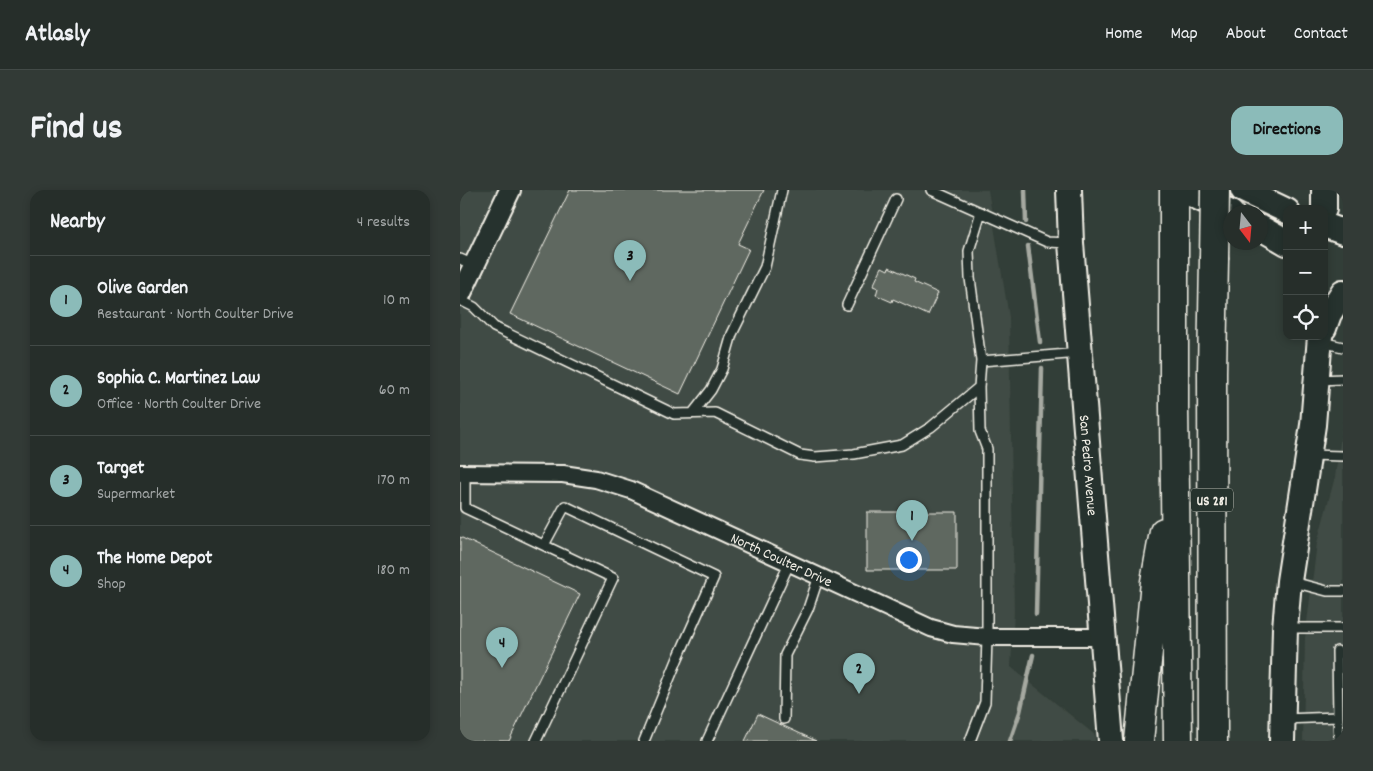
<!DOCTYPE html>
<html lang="en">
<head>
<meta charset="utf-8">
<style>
  :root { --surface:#262e2a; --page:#323a36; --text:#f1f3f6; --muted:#a4a8a8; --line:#424a47; --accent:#8bbbb9 }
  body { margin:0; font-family:Dekko,sans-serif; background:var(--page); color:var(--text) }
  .controls { position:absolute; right:15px; top:15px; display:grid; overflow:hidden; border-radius:10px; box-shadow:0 2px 8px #0003 }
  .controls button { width:45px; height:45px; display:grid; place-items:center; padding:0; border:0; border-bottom:1px solid var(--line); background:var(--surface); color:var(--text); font:25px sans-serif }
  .compass { position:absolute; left:763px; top:15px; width:45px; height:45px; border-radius:50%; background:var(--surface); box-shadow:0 2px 8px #0003; rotate:164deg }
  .you { position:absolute; left:448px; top:369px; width:18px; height:18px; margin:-12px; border:4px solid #fff; border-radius:50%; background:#1a73e8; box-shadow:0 0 0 8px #1a73e833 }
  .badge { display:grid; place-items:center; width:32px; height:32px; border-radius:50%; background:var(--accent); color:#111; font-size:16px; font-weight:700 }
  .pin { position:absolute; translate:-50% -41px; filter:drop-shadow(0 1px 2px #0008) }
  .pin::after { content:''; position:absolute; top:26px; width:18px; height:15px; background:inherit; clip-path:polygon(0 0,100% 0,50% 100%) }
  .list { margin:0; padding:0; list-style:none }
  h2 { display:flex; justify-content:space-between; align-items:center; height:65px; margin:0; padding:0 20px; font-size:21px }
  h2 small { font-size:16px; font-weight:400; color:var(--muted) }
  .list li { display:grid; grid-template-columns:32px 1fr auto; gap:15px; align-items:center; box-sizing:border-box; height:90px; padding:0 20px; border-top:1px solid var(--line) }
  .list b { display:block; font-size:19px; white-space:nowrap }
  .list p { margin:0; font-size:16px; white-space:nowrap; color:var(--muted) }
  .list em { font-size:16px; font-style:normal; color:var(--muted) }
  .icon { flex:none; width:28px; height:28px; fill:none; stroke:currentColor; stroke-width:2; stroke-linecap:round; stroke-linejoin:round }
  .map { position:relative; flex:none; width:883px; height:551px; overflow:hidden; border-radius:15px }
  header { display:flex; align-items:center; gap:30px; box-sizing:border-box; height:70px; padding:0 25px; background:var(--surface); border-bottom:1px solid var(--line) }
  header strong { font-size:24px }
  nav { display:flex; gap:28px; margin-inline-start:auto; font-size:18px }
  .intro { display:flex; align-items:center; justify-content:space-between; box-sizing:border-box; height:120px; padding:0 30px }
  h1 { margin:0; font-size:35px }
  .button { padding:12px 22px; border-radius:15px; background:var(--accent); color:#111; font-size:18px; font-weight:700 }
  main { display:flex; gap:30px; padding:0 30px }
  aside { flex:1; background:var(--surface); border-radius:15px; box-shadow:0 2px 8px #0003 }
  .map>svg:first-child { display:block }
  .built { fill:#404b44 }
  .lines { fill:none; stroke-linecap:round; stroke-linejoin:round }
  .stream { stroke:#a6a9a1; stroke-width:4.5 }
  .building { fill:#5f6861; stroke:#f4f1e8 }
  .service-casing { stroke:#f4f1e8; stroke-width:12 }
  .minor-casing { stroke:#f4f1e8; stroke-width:20 }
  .tertiary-casing { stroke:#f4f1e8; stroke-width:24 }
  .secondary-casing { stroke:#f4f1e8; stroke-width:28 }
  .motorway-casing { stroke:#f4f1e8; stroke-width:31 }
  .service { stroke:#26332d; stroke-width:9 }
  .minor { stroke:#26332d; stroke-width:16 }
  .tertiary { stroke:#26332d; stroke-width:20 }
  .secondary { stroke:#26332d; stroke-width:24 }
  .motorway { stroke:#26332d; stroke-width:28 }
  .motorway-bridge-casing { stroke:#f4f1e8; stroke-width:31; stroke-linecap:butt }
  .motorway-bridge { stroke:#26332d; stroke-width:28 }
  .labels { text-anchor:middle; stroke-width:4.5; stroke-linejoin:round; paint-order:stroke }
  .shield { fill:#26332d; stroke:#b6b8b0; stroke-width:1 }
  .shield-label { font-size:14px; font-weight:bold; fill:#f4f1e8 }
  .street-label { font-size:15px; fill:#f4f1e8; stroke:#26332d }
</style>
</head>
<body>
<header>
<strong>Atlasly</strong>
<nav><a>Home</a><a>Map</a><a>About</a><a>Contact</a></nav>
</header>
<div class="intro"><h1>Find us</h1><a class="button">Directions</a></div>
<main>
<aside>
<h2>Nearby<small>4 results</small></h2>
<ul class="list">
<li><span class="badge">1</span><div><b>Olive Garden</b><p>Restaurant · North Coulter Drive</p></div><em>10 m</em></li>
<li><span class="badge">2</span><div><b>Sophia C. Martinez Law</b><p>Office · North Coulter Drive</p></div><em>60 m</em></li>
<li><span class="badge">3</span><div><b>Target</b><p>Supermarket</p></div><em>170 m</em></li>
<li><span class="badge">4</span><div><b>The Home Depot</b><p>Shop</p></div><em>180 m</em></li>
</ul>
</aside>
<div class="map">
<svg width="883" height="551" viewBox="0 0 883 551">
  <rect width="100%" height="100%" fill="#323e38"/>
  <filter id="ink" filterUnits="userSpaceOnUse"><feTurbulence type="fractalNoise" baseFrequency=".02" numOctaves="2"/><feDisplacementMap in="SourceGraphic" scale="10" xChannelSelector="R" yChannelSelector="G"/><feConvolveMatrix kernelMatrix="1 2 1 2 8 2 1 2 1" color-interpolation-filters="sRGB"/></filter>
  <g filter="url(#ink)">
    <!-- built -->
    <path class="built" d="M0,0H528L549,127L554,421L551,477L635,545V551H0Z
      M883,232V551H843L845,448L857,353L875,287Z"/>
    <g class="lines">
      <!-- stream -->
      <path class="stream" d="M565,0L566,32
        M568,56L580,152
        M576,424L582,178
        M550,551L560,522L573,465"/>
    </g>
    <!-- building -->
    <path class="building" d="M110,0H304L278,54L289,59L220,204L50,124Z
      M422,77L428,80L429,77L455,89L454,92L478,103L468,125L433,109L432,112L416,105L418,98L413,96Z
      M407,322H497V380H407Z
      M0,347L120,404L49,551H0Z
      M298,524L356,551H285Z"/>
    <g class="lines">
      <!-- service casing -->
      <g class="service-casing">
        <path id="service" d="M471,0L587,52L609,53
          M0,69L14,75
          M0,110L14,117L34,137L214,224L255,223L340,265L355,267L394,264L442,255L471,237L519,197
          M387,115L436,9
          M861,152L883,157
          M521,171L620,163
          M858,190L883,189
          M233,223L251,200L262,179L272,144L305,77L322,0
          M849,265L883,266
          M5,283V318L153,388L76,551
          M84,355L105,316L254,387L218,468L184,551
          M829,391L867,401H883
          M825,438H883
          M878,527L879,551
          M324,529L325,465L348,419L359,386
          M823,529L878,527L877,461
          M247,551L330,372
          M510,551L525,512L527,447V259L520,241L519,197L521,171L510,88L509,61L521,22"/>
      </g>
      <!-- minor casing -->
      <g class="minor-casing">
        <g id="minor">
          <path id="s1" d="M0,283L103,284L136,289L171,300L471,438L493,444L527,447H644"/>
        </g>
      </g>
      <!-- tertiary casing -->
      <g class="tertiary-casing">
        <path id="tertiary" d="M0,105L50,0"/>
      </g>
      <!-- secondary casing -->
      <g class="secondary-casing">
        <g id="secondary">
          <path id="s2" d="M609,0L611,53L651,551"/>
          <path d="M722,0L771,23"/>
          <path d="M783,0L827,21"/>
          <path d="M864,19V0"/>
          <path d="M864,35L883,42"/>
          <path d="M801,38L827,53"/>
          <path d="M864,138L869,124L883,102"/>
          <path d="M822,551L825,438L829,391L853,235L860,146"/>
        </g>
      </g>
      <!-- motorway casing -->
      <g class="motorway-casing">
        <path id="motorway" d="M714,0V217L718,551
          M679,551L695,392L704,342
          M753,551L752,182L754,69"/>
      </g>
      <!-- service -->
      <use href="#service" class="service"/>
      <!-- minor -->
      <use href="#minor" class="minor"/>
      <!-- tertiary -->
      <use href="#tertiary" class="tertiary"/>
      <!-- secondary -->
      <use href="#secondary" class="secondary"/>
      <!-- motorway -->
      <use href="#motorway" class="motorway"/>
      <!-- motorway-bridge casing -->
      <g class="motorway-bridge-casing">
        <path id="motorway-bridge" d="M754,69L755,0"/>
      </g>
      <!-- motorway-bridge -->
      <use href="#motorway-bridge" class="motorway-bridge"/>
    </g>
  </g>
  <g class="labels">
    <!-- shield labels -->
    <rect class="shield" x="731" y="298.5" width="42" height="23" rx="4"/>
    <g class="shield-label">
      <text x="752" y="315">US 281</text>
    </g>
    <!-- street labels -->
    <g class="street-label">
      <text dy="5" stroke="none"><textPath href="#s2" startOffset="276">San Pedro Avenue</textPath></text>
      <text dy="5" stroke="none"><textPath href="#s1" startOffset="339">North Coulter Drive</textPath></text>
    </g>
  </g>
</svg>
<div class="controls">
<button>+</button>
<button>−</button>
<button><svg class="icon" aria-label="locate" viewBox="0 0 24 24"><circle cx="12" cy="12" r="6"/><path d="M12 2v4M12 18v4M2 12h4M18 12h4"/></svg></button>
</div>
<svg class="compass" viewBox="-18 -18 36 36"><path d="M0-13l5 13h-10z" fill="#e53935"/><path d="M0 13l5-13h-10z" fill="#a4a8a8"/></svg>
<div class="you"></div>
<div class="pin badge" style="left:452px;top:351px">1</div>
<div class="pin badge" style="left:399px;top:504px">2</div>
<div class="pin badge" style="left:170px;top:91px">3</div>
<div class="pin badge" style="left:42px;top:478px">4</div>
</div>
</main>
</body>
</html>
